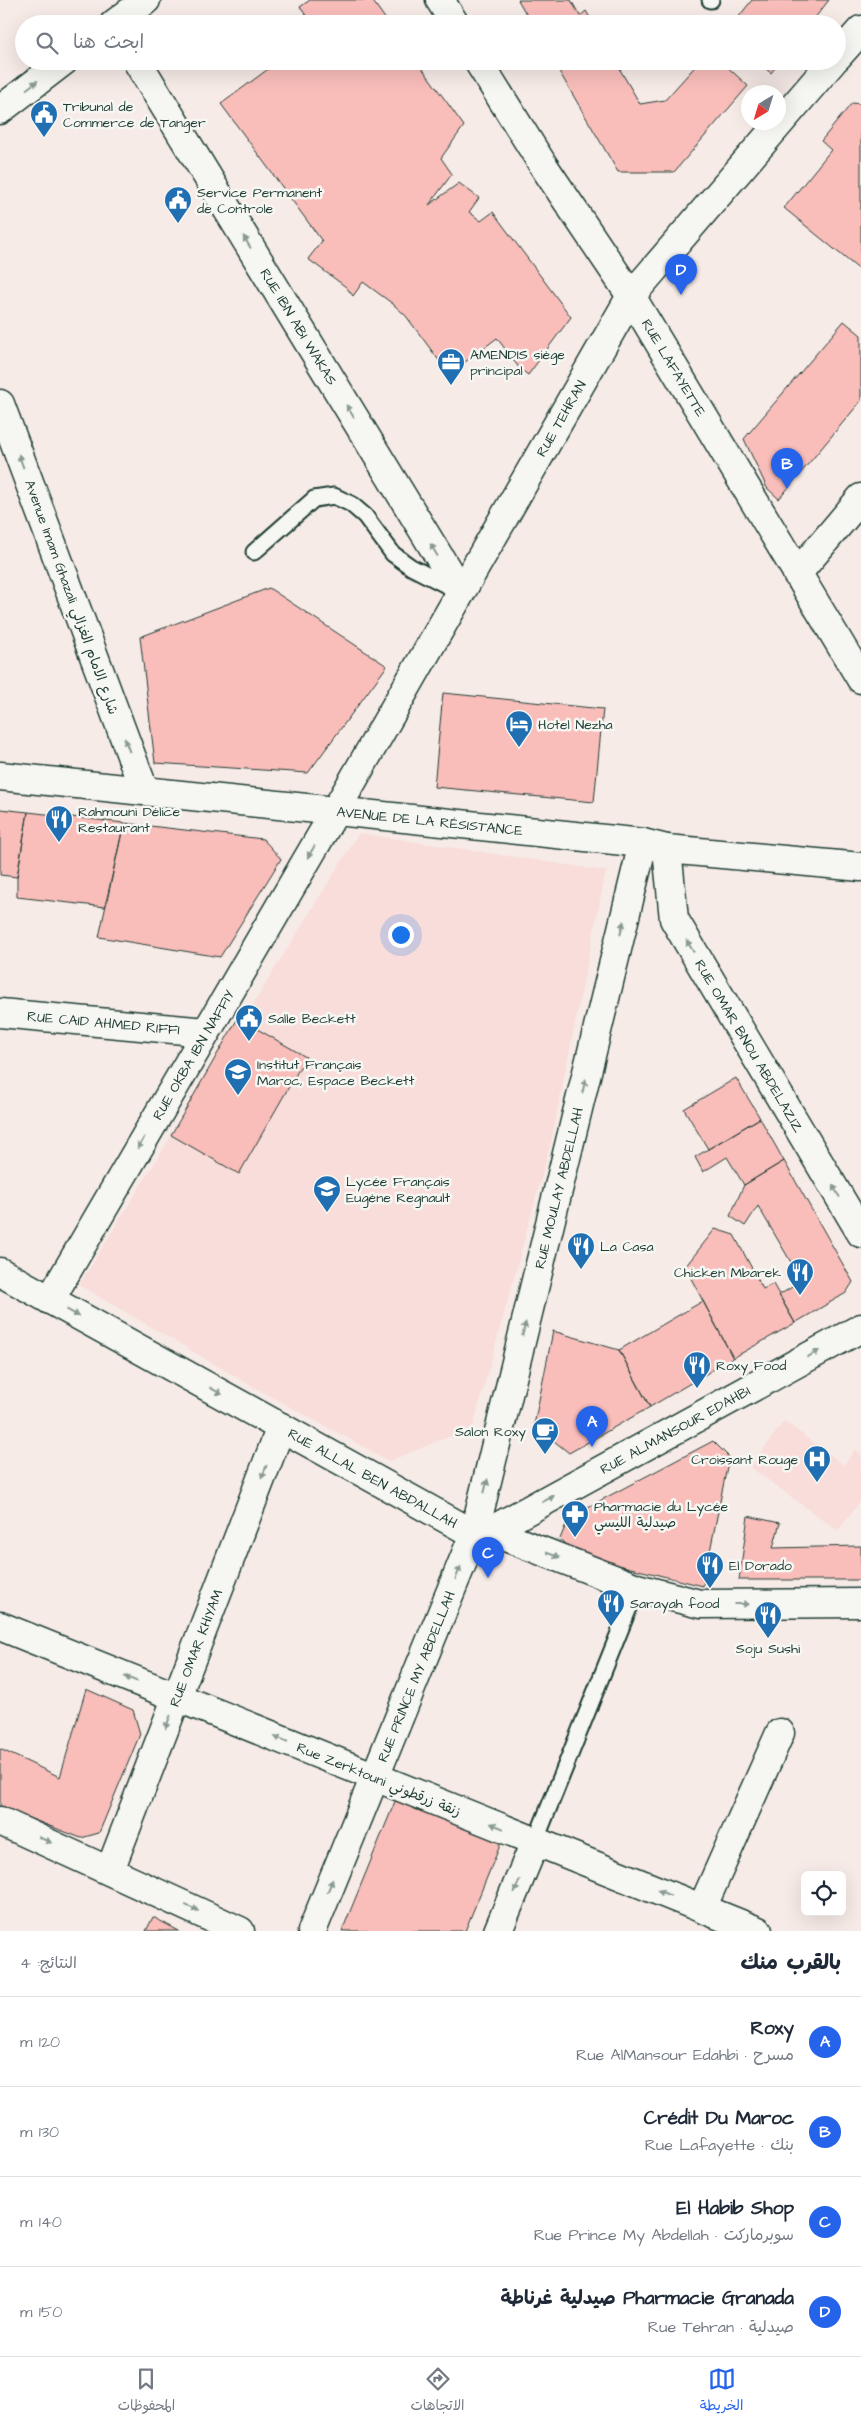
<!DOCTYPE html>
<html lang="ar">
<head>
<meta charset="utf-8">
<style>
  :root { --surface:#fff; --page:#f2f2f3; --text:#1f2937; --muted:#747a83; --line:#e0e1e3; --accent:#2563eb }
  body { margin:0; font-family:"Architects Daughter","Playpen Sans Arabic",sans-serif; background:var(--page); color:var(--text); direction:rtl }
  .controls { position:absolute; right:15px; bottom:15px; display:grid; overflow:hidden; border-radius:8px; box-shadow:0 5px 20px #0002 }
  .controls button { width:45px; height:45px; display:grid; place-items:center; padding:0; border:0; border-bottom:1px solid var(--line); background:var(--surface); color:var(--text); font:25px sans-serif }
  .compass { position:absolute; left:741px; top:85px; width:45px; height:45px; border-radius:50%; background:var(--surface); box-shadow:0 5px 20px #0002; rotate:218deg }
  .you { position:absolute; left:400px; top:934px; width:18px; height:18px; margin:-12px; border:4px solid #fff; border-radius:50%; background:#1a73e8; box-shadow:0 0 0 8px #1a73e833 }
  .badge { display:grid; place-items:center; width:32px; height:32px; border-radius:50%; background:var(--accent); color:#fff; font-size:16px; font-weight:700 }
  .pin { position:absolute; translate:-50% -41px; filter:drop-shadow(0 1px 2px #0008) }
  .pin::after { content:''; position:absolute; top:26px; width:18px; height:15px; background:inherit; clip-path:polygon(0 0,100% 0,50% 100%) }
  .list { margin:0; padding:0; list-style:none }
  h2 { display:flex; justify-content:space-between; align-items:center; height:65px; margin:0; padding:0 20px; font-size:21px }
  h2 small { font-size:16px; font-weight:400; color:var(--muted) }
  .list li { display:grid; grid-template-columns:32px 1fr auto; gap:15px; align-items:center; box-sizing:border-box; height:90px; padding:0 20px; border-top:1px solid var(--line) }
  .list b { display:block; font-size:19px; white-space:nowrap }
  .list p { margin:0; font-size:16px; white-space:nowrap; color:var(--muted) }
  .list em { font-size:16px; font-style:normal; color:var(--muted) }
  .icon { flex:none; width:28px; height:28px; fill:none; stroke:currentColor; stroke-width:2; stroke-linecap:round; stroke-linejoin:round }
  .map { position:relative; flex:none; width:861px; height:1931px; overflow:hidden; direction:ltr }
  .search { position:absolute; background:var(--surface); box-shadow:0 5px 20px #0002; left:15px; right:15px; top:15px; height:55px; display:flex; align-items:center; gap:12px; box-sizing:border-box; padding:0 18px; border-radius:28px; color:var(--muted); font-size:19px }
  .sheet { height:425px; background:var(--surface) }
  nav { display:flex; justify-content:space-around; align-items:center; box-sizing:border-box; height:70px; border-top:1px solid var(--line); background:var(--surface); font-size:14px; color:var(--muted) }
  nav a { display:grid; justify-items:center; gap:2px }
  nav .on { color:var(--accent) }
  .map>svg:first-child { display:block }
  .built { fill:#f8ddda }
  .building { fill:#f9bdba; stroke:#1f3d34 }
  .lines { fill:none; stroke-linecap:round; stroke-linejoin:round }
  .service-casing { stroke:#1f3d34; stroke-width:19 }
  .minor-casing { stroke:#1f3d34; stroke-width:31 }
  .tertiary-casing { stroke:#1f3d34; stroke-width:31 }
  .service { stroke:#f6f6f2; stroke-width:15 }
  .minor { stroke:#f6f6f2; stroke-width:28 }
  .tertiary { stroke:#f6f6f2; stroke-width:28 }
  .oneway { fill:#8a9a93 }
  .labels { text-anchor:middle; stroke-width:5; stroke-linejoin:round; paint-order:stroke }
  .poi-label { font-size:14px; fill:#1f3d34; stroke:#f6f6f2; text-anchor:start }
  .street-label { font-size:14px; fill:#1f3d34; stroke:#f6f6f2 }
</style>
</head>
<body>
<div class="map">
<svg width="861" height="1931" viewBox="0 0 861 1931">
  <rect width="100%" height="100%" fill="#f7ebe7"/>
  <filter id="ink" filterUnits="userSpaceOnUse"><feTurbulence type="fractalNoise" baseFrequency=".02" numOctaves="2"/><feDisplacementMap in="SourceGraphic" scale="10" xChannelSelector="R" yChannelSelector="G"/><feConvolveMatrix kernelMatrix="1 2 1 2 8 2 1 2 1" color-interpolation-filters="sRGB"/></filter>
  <g filter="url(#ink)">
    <!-- built -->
    <path class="built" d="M359,833L606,871L551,1142L473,1427L389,1461L245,1382L79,1285Z
      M784,1421L844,1465L855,1449L861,1454V1500L838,1531L750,1467Z"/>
    <!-- building -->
    <path class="building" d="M310,0H372L389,24H312L300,7Z
      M518,0H571L580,16L586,11L594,24H532Z
      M752,0H829L810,24H733Z
      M279,61H417L464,126L441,158L452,174L429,205L459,183L479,198L469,212L481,221L493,212L571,317L528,375L520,369L497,338L449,374L406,316L393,304L363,282L353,296L346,287L308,259L322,241L221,104Z
      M553,61H615L640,104L665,100L700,61H721L748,86L674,172H618Z
      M756,61H780L771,73Z
      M852,103L861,104V271L784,208L831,150L821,141Z
      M844,321L861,335V401L779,499L767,488L744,439Z
      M269,588L387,666L308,773L155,763L140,637Z
      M443,693L603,709L594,802L434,787Z
      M0,809L28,812L17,877L0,875Z
      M28,812L124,823L105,907L17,897V877Z
      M124,823L263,839L281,859L220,957L99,937Z
      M238,1018L306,1057L239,1174L171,1135Z
      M736,1078L760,1118L708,1149L684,1109Z
      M760,1118L784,1161L744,1185L727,1157L703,1172L695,1157Z
      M784,1161L853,1282L846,1293L795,1323L779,1295L802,1281L758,1206L745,1226L730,1216L744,1185Z
      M715,1229L734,1235L763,1289L773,1284L795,1323L733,1358L685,1267Z
      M703,1301L733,1358L650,1407L619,1350Z
      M553,1331L619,1350L650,1407L569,1453L534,1425Z
      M713,1441L729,1457L703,1586L574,1554L560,1539L569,1517Z
      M748,1516L780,1523L773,1548L861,1546V1580H739Z
      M86,1689L133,1710L140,1734L99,1833L81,1838L0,1807V1749L60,1777Z
      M396,1799L501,1843L465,1931H342Z
      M153,1917L179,1931H146Z"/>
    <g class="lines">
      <!-- service casing -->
      <g class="service-casing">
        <path id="service" d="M710,0H711
          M254,552L314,499L334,496L351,504L365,516L393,554L411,567L456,590
          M535,1842L637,1588"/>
      </g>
      <!-- minor casing -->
      <g class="minor-casing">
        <g id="minor">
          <path d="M440,0L455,24"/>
          <path d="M114,24L146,0"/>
          <path d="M837,57L861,30"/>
          <path id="s1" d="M137,61L460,591"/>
          <path id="s2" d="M478,61L545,168L631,296L861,679"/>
          <path d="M0,110L64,61"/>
          <path d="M0,404L144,790"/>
          <path d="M797,574L861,498"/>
          <path id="s3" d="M667,849L674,919L861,1233"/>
          <path id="s4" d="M0,1013L206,1032"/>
          <path id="s5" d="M0,1272L474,1534L490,1531L637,1588L700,1604L861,1603"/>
          <path id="s6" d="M50,1300L336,810L631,296L833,61"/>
          <path id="s7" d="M490,1531L861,1328"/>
          <path d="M0,1626L758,1931"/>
          <path d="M0,1821L240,1931"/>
          <path id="s8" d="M110,1870L281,1427"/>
          <path d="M702,1908L780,1733"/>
          <path id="s9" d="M312,1931L474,1534L643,843"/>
          <path d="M498,1931L535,1842"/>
        </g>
      </g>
      <!-- tertiary casing -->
      <g class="tertiary-casing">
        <g id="tertiary">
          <path id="s10" d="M0,776L643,843L667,849L861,867"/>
        </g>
      </g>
      <!-- service -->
      <use href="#service" class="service"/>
      <!-- minor -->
      <use href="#minor" class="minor"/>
      <!-- tertiary -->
      <use href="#tertiary" class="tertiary"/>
    </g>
    <!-- one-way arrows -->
    <defs><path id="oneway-solid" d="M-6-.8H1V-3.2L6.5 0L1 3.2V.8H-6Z" transform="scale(1.25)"/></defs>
    <g class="oneway">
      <use href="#oneway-solid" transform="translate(32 85) rotate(-37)"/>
      <use href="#oneway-solid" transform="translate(247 242) rotate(-121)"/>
      <use href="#oneway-solid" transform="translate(350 411) rotate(-121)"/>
      <use href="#oneway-solid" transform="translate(21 461) rotate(-110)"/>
      <use href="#oneway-solid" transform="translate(434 550) rotate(-121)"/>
      <use href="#oneway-solid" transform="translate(127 745) rotate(-110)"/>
      <use href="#oneway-solid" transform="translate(311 852) rotate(120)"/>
      <use href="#oneway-solid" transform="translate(622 928) rotate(-76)"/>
      <use href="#oneway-solid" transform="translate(690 946) rotate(-121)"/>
      <use href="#oneway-solid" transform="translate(584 1086) rotate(-76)"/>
      <use href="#oneway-solid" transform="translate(141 1143) rotate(120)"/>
      <use href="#oneway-solid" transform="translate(836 1191) rotate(-121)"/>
      <use href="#oneway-solid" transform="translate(73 1313) rotate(29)"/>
      <use href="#oneway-solid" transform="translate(524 1329) rotate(-76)"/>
      <use href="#oneway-solid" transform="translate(813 1354) rotate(-29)"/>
      <use href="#oneway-solid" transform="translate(216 1391) rotate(29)"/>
      <use href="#oneway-solid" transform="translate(264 1472) rotate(111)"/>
      <use href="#oneway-solid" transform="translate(486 1486) rotate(-76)"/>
      <use href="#oneway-solid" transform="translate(548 1499) rotate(-29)"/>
      <use href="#oneway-solid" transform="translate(553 1555) rotate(21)"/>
      <use href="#oneway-solid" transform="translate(458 1573) rotate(-68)"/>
      <use href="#oneway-solid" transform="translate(742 1604)"/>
      <use href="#oneway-solid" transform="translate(131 1679) rotate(-158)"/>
      <use href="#oneway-solid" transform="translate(168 1722) rotate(111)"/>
      <use href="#oneway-solid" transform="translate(281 1739) rotate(-158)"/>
      <use href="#oneway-solid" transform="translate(497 1826) rotate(-158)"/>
      <use href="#oneway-solid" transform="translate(45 1840) rotate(24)"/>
      <use href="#oneway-solid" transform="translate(330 1886) rotate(-68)"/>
      <use href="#oneway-solid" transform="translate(517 1886) rotate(112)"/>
      <use href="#oneway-solid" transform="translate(664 1893) rotate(-158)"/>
      <use href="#oneway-solid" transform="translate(192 1908) rotate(25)"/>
    </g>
  </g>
  <!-- icons -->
  <defs>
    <g id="civic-pin" transform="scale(1.4375)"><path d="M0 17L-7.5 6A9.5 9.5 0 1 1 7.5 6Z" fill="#1f6fb2" stroke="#f6f6f2"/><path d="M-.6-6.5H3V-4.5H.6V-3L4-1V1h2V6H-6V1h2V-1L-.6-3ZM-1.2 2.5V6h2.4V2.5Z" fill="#fff"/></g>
    <g id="office-pin" transform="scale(1.4375)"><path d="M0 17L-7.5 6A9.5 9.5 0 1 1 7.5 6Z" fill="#1f6fb2" stroke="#f6f6f2"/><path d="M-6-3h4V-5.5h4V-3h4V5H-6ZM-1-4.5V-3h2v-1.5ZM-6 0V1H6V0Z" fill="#fff"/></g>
    <g id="hotel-pin" transform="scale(1.4375)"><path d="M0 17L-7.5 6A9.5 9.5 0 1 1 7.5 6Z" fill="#1f6fb2" stroke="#f6f6f2"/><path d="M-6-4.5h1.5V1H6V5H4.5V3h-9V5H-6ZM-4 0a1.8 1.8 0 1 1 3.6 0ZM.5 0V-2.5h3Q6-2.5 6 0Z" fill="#fff"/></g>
    <g id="restaurant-pin" transform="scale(1.4375)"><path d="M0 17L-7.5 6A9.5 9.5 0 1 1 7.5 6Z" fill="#1f6fb2" stroke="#f6f6f2"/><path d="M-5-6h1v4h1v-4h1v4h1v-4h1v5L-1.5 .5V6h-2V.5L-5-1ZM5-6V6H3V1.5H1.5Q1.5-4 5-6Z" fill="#fff"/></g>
    <g id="school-pin" transform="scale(1.4375)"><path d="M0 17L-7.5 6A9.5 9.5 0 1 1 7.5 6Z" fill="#1f6fb2" stroke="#f6f6f2"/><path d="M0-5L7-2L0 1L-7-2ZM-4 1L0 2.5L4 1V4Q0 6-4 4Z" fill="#fff"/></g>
    <g id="cafe-pin" transform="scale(1.4375)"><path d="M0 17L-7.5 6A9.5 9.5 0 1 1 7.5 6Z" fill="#1f6fb2" stroke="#f6f6f2"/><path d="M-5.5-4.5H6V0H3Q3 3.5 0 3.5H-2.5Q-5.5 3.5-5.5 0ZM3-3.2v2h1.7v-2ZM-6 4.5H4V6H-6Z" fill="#fff"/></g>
    <g id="hospital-pin" transform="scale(1.4375)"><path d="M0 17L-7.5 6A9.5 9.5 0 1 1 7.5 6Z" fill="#1f6fb2" stroke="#f6f6f2"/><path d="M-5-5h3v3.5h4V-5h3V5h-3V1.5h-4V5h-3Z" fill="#fff"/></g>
    <g id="pharmacy-pin" transform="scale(1.4375)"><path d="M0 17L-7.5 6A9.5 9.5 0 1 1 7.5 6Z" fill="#1f6fb2" stroke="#f6f6f2"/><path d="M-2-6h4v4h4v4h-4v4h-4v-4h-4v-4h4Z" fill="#fff"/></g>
  </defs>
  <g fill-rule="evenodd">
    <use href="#civic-pin" x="44" y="114"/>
    <use href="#civic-pin" x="178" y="200"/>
    <use href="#office-pin" x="451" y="362"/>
    <use href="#hotel-pin" x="519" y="724"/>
    <use href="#restaurant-pin" x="59" y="819"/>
    <use href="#civic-pin" x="249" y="1018"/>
    <use href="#school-pin" x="238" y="1072"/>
    <use href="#school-pin" x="327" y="1189"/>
    <use href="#restaurant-pin" x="581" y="1246"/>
    <use href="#restaurant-pin" x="800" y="1272"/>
    <use href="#restaurant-pin" x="697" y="1365"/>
    <use href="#cafe-pin" x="545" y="1431"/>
    <use href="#hospital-pin" x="817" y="1459"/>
    <use href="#pharmacy-pin" x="575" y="1514"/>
    <use href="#restaurant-pin" x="710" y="1565"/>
    <use href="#restaurant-pin" x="611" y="1603"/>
    <use href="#restaurant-pin" x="768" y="1615"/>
  </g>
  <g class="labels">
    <!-- poi labels -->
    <g class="poi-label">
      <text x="63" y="111">Tribunal de<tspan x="63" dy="16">Commerce de Tanger</tspan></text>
      <text x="197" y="197">Service Permanent<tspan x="197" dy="16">de Controle</tspan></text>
      <text x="470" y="359">AMENDIS siège<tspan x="470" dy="16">principal</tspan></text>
      <text x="538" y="729">Hotel Nezha</text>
      <text x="78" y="816">Rahmouni Délice<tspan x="78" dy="16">Restaurant</tspan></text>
      <text x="268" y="1023">Salle Beckett</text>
      <text x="257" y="1069">Institut Français<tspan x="257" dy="16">Maroc, Espace Beckett</tspan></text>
      <text x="346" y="1186">Lycée Français<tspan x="346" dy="16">Eugène Regnault</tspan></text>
      <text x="600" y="1251">La Casa</text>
      <text x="781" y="1277" text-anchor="end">Chicken Mbarek</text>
      <text x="716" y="1370">Roxy Food</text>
      <text x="526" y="1436" text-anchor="end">Salon Roxy</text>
      <text x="798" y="1464" text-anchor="end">Croissant Rouge</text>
      <text x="594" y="1511">Pharmacie du Lycée<tspan x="594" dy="16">صيدلية الليسي</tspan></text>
      <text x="729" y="1570">El Dorado</text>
      <text x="630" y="1608">Sarayah food</text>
      <text x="768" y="1653" text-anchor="middle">Soju Sushi</text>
    </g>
    <!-- street labels -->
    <g class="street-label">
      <text dy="5" stroke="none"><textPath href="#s1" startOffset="311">RUE IBN ABI WAKAS</textPath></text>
      <text dy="5" stroke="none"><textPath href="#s2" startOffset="364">RUE LAFAYETTE</textPath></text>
      <text dy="5" stroke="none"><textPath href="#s6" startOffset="1019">RUE TEHRAN</textPath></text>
      <text transform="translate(72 597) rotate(70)" y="5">Avenue Imam Ghazali شارع الامام الغزالي</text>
      <text dy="5" stroke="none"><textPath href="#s10" startOffset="432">AVENUE DE LA RÉSISTANCE</textPath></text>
      <text dy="5" stroke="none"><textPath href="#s4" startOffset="104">RUE CAID AHMED RIFFI</textPath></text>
      <text dy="5" stroke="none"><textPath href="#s3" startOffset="218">RUE OMAR BNOU ABDELAZIZ</textPath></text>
      <text dy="5" stroke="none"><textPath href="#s6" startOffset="284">RUE OKBA IBN NAFFIY</textPath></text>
      <text dy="5" stroke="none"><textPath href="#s9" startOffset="785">RUE MOULAY ABDELLAH</textPath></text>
      <text dy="5" stroke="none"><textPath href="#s7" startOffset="211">RUE ALMANSOUR EDAHBI</textPath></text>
      <text dy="5" stroke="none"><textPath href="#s5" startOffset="426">RUE ALLAL BEN ABDALLAH</textPath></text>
      <text dy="5" stroke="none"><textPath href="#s8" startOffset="238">RUE OMAR KHIYAM</textPath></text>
      <text dy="5" stroke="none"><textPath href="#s9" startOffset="275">RUE PRINCE MY ABDELLAH</textPath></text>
      <text transform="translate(379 1779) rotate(22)" y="5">Rue Zerktouni زنقة زرقطوني</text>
    </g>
  </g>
</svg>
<div class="controls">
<button><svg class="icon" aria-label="locate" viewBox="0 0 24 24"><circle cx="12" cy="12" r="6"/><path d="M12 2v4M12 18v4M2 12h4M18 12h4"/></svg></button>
</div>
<svg class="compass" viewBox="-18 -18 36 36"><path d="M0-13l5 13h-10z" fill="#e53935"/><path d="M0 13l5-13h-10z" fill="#747a83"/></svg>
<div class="you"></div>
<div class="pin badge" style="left:592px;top:1447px">A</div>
<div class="pin badge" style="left:787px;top:489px">B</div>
<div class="pin badge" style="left:488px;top:1578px">C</div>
<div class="pin badge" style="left:681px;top:295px">D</div>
<div class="search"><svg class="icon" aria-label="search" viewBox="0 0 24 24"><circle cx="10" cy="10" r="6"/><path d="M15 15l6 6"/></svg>ابحث هنا</div>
</div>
<section class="sheet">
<h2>بالقرب منك<small>النتائج: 4</small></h2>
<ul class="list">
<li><span class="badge">A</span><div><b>Roxy</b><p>مسرح · Rue AlMansour Edahbi</p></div><em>120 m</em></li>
<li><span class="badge">B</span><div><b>Crédit Du Maroc</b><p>بنك · Rue Lafayette</p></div><em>130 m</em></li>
<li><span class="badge">C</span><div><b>El Habib Shop</b><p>سوبرماركت · Rue Prince My Abdellah</p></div><em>140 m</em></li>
<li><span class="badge">D</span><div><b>Pharmacie Granada صيدلية غرناطة</b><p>صيدلية · Rue Tehran</p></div><em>150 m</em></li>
</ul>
</section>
<nav>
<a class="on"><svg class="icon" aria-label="map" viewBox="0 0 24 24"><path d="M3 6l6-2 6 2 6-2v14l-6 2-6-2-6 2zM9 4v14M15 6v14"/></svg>الخريطة</a>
<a><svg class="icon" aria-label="directions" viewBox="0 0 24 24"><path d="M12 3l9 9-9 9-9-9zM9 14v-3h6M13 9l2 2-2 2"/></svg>الاتجاهات</a>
<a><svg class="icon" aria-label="saved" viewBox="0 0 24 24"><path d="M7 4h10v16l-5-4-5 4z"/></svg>المحفوظات</a>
</nav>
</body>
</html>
